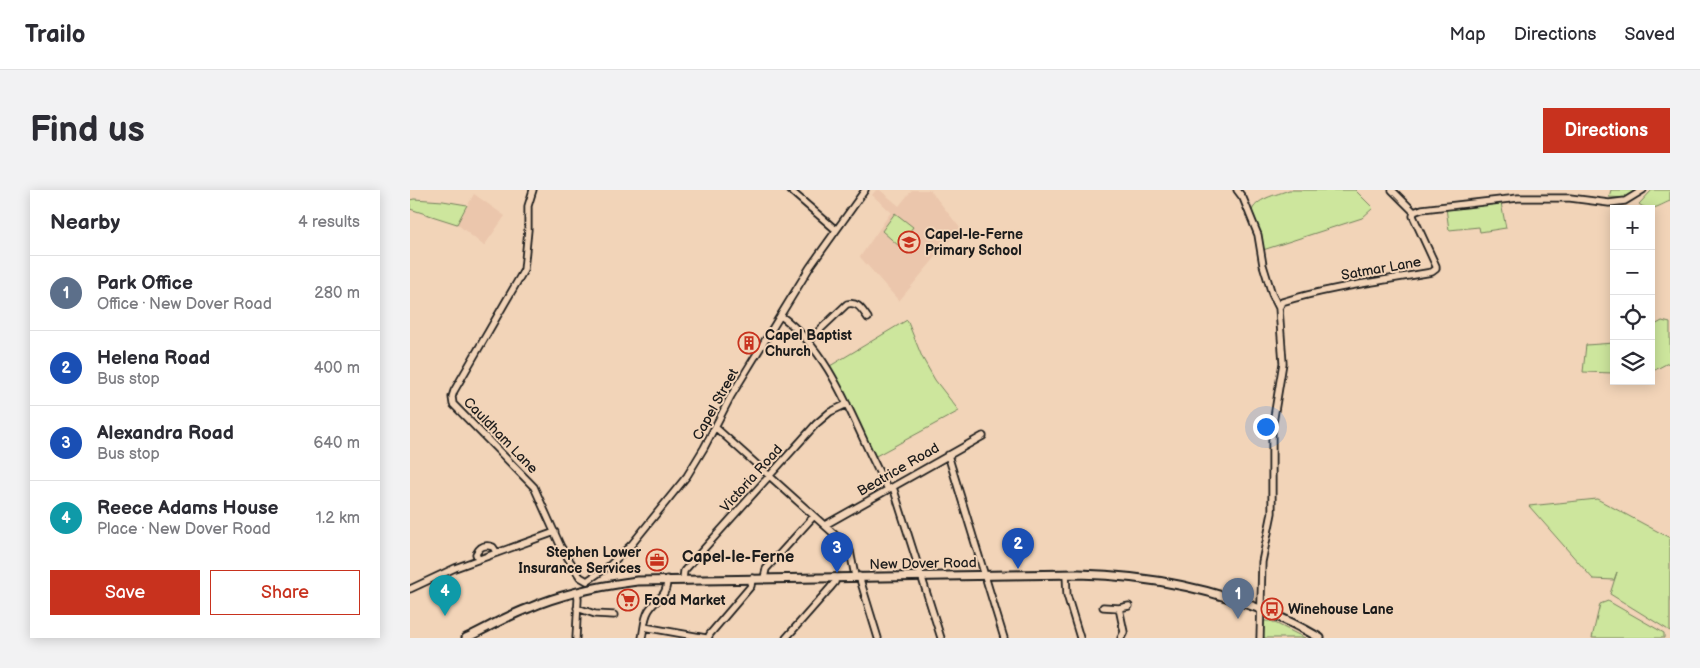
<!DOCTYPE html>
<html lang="en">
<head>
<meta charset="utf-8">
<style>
  :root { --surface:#fff; --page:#f2f2f3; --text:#2b2b33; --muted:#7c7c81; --line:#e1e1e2; --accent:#c8321e }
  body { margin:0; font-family:"Balsamiq Sans",sans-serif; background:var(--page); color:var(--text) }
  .controls { position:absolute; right:15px; top:15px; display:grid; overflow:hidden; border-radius:0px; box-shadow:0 2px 12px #0003 }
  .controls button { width:45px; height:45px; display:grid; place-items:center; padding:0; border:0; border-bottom:1px solid var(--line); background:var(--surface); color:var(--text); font:25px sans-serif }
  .you { position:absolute; left:855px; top:236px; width:18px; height:18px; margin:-12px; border:4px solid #fff; border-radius:50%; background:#1a73e8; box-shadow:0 0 0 8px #1a73e833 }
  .badge { display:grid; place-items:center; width:32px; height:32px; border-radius:50%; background:var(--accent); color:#fff; font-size:16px; font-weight:700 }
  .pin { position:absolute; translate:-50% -41px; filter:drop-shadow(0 1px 2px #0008) }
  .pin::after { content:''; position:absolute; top:26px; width:18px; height:15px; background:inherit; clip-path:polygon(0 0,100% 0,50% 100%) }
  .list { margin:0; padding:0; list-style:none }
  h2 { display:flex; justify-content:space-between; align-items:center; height:65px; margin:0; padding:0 20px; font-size:21px }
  h2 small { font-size:16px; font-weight:400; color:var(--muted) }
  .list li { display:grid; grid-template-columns:32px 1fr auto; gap:15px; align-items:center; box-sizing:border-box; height:75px; padding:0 20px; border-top:1px solid var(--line) }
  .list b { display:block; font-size:19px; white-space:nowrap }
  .list p { margin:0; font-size:16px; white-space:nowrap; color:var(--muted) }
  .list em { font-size:16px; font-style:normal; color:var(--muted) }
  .actions { display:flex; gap:10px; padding:15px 20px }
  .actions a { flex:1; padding:11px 0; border:1px solid var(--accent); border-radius:0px; text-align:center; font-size:18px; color:var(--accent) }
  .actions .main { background:var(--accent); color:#fff }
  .icon { flex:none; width:28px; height:28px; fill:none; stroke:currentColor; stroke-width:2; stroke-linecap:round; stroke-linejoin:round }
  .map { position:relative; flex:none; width:1260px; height:448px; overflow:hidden; border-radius:0px }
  header { display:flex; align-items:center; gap:30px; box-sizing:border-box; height:70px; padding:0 25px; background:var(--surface); border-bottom:1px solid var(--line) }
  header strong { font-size:24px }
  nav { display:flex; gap:28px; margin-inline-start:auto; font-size:18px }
  .intro { display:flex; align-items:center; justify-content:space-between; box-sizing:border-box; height:120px; padding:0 30px }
  h1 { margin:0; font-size:35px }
  .button { padding:12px 22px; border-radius:0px; background:var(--accent); color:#fff; font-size:18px; font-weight:700 }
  main { display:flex; gap:30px; padding:0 30px }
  aside { flex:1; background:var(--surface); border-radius:0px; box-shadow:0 2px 12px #0003 }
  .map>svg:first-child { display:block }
  .built { fill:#ebc6ac }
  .green { fill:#cde69d; stroke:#74815c }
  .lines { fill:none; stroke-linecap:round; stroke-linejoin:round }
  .minor-casing { stroke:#1c1c1c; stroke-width:9 }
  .major-casing { stroke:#1c1c1c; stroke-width:11 }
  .minor { stroke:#f2d4b8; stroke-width:5.5 }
  .major { stroke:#f2d4b8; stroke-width:7 }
  .labels { text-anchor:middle; stroke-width:4; stroke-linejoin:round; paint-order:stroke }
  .poi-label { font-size:14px; font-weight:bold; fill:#1c1c1c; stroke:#f2d4b8; text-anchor:start }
  .street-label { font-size:14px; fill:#1c1c1c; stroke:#f2d4b8 }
  .quarter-label { font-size:16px; font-weight:bold; fill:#1c1c1c; stroke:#f2d4b8 }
</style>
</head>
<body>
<header>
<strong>Trailo</strong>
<nav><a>Map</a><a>Directions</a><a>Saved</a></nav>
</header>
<div class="intro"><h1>Find us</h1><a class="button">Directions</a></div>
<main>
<aside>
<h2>Nearby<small>4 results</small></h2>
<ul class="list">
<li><span class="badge" style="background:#5c6f8a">1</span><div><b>Park Office</b><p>Office · New Dover Road</p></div><em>280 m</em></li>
<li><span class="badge" style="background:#1a4fb4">2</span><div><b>Helena Road</b><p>Bus stop</p></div><em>400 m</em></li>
<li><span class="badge" style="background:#1a4fb4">3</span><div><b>Alexandra Road</b><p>Bus stop</p></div><em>640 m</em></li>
<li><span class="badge" style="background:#0f9aa8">4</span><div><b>Reece Adams House</b><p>Place · New Dover Road</p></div><em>1.2 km</em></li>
</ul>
<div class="actions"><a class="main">Save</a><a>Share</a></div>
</aside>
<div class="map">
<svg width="1260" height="448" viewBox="0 0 1260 448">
  <rect width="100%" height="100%" fill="#f2d4b8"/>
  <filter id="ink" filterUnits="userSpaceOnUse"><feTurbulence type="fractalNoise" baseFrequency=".02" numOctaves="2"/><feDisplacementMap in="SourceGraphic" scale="10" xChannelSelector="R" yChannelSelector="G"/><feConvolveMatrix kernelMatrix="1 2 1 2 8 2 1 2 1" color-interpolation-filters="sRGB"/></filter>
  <g filter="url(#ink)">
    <!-- built -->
    <path class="built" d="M466,0H470L489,16L502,0H520L550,38L489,111L450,67L481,22L462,5Z
      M64,4L95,26L74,56L47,34Z"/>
    <!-- green -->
    <path class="green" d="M879,0H945L963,18L952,28L853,60L852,49L841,23C845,8 867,5 879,0Z
      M1201,0H1227L1215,8L1199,7Z
      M1242,0H1260V11C1248,16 1240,23 1229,14Z
      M4,9L33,11L57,15L47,34L0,19V10Z
      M1091,13L1096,38L1070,42L1069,37L1039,40L1036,18Z
      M485,23L503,37L489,56L472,41Z
      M497,130L512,167L525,190L549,221L464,267L420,176Z
      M1252,131L1260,133V172L1241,182V137Z
      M1204,153V183L1173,182L1176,155Z
      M1187,309L1260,348V441L1200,404L1207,382L1204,390L1183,389L1119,316Z
      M1198,411L1254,443V448H1182L1190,414Z
      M852,431H861L895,448H852Z"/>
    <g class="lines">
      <!-- minor casing -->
      <g class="minor-casing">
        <path id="minor" d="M123,0L118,16V40L114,80L44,201L42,207L43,214L124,297L151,357L170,387L177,391
          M380,0L426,40
          M827,0L833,8L848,45L853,75L862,104L869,118L873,173L862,239V323L852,372L850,448
          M982,0L1004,22
          M869,118L872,112C920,97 972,91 1022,82L1026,79V76L1003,26L1004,22L1012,19L1108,8H1160L1199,13L1215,11L1233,0
          M371,126C426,166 446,243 478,299
          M398,151L437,114C448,111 452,120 458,128
          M305,237L433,352L440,361L445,386
          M538,265L594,448
          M483,297L531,448
          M415,335L573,246
          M68,369L66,364C70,356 75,354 83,357L87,363
          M656,384L657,405L670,448
          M449,386L468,448
          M354,388L356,379L404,326
          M273,389L274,381L406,234L420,222L437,214
          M177,391L199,376L222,354L277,286L294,258L321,206L400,77L455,0
          M0,399L45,378L145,342
          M693,417L709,418L714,442L711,448
          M167,418L185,424L204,425
          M709,418L719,416
          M234,437L296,448
          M166,448L168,409L167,402
          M232,448C234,439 234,428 239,420C248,406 257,408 257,389
          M298,448L300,444L341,396L342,388
          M376,448L420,398L425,392V387"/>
      </g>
      <!-- major casing -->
      <g class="major-casing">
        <path id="major" d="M56,448C77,438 97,426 119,418C153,403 190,396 227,391L669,384C753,386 836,405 910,448"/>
      </g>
      <!-- minor -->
      <use href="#minor" class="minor"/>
      <!-- major -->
      <use href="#major" class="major"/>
    </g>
  </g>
  <!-- icons -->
  <defs>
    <g id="school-ring" transform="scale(1.125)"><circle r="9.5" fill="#f2d4b8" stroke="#c8321e" stroke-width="1.5"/><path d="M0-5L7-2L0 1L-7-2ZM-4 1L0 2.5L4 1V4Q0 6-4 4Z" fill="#c8321e"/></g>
    <g id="building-ring" transform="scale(1.125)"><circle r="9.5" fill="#f2d4b8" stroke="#c8321e" stroke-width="1.5"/><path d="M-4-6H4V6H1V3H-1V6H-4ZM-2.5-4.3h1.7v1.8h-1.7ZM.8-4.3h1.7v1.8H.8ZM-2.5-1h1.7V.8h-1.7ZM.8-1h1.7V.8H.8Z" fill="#c8321e"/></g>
    <g id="office-ring" transform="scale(1.125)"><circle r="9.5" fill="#f2d4b8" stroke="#c8321e" stroke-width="1.5"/><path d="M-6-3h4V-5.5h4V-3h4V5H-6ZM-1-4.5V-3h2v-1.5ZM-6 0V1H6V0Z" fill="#c8321e"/></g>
    <g id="supermarket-ring" transform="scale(1.125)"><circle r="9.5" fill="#f2d4b8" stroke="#c8321e" stroke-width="1.5"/><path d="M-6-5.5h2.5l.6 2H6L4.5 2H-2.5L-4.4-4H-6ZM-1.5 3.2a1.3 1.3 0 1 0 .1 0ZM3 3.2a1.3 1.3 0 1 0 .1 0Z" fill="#c8321e"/></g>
    <g id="bus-ring" transform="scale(1.125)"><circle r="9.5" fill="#f2d4b8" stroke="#c8321e" stroke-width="1.5"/><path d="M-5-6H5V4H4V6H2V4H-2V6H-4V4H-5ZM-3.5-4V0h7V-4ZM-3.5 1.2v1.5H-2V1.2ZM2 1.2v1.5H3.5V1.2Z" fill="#c8321e"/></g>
  </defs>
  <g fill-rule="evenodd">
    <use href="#school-ring" x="499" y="52"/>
    <use href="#building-ring" x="339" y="153"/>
    <use href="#office-ring" x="247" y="370"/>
    <use href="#supermarket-ring" x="218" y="410"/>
    <use href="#bus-ring" x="862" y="419"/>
  </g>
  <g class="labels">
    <!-- poi labels -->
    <g class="poi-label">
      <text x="515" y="49">Capel-le-Ferne<tspan x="515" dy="16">Primary School</tspan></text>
      <text x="355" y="150">Capel Baptist<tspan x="355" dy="16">Church</tspan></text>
      <text x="231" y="367" text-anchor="end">Stephen Lower<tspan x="231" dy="16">Insurance Services</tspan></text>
      <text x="234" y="415">Food Market</text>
      <text x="878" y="424">Winehouse Lane</text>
    </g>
    <!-- street labels -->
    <g class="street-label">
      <text transform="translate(971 78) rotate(-10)" y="5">Satmar Lane</text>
      <text transform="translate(305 214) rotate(-61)" y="5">Capel Street</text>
      <text transform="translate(91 245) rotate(46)" y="5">Cauldham Lane</text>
      <text transform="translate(488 279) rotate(-30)" y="5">Beatrice Road</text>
      <text transform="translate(341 288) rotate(-48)" y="5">Victoria Road</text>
      <text transform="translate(513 373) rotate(-1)" y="5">New Dover Road</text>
    </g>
    <!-- quarter labels -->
    <g class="quarter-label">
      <text x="328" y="372">Capel-le-Ferne</text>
    </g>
  </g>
</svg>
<div class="controls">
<button>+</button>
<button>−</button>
<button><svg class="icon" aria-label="locate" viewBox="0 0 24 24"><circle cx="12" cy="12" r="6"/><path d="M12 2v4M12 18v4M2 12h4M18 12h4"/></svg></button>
<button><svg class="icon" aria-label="layers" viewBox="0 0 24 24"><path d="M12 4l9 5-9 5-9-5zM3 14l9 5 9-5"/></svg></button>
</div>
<div class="you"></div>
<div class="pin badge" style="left:828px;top:429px;background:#5c6f8a">1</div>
<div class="pin badge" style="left:608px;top:379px;background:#1a4fb4">2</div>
<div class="pin badge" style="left:427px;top:383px;background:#1a4fb4">3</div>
<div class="pin badge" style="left:35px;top:426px;background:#0f9aa8">4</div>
</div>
</main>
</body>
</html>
